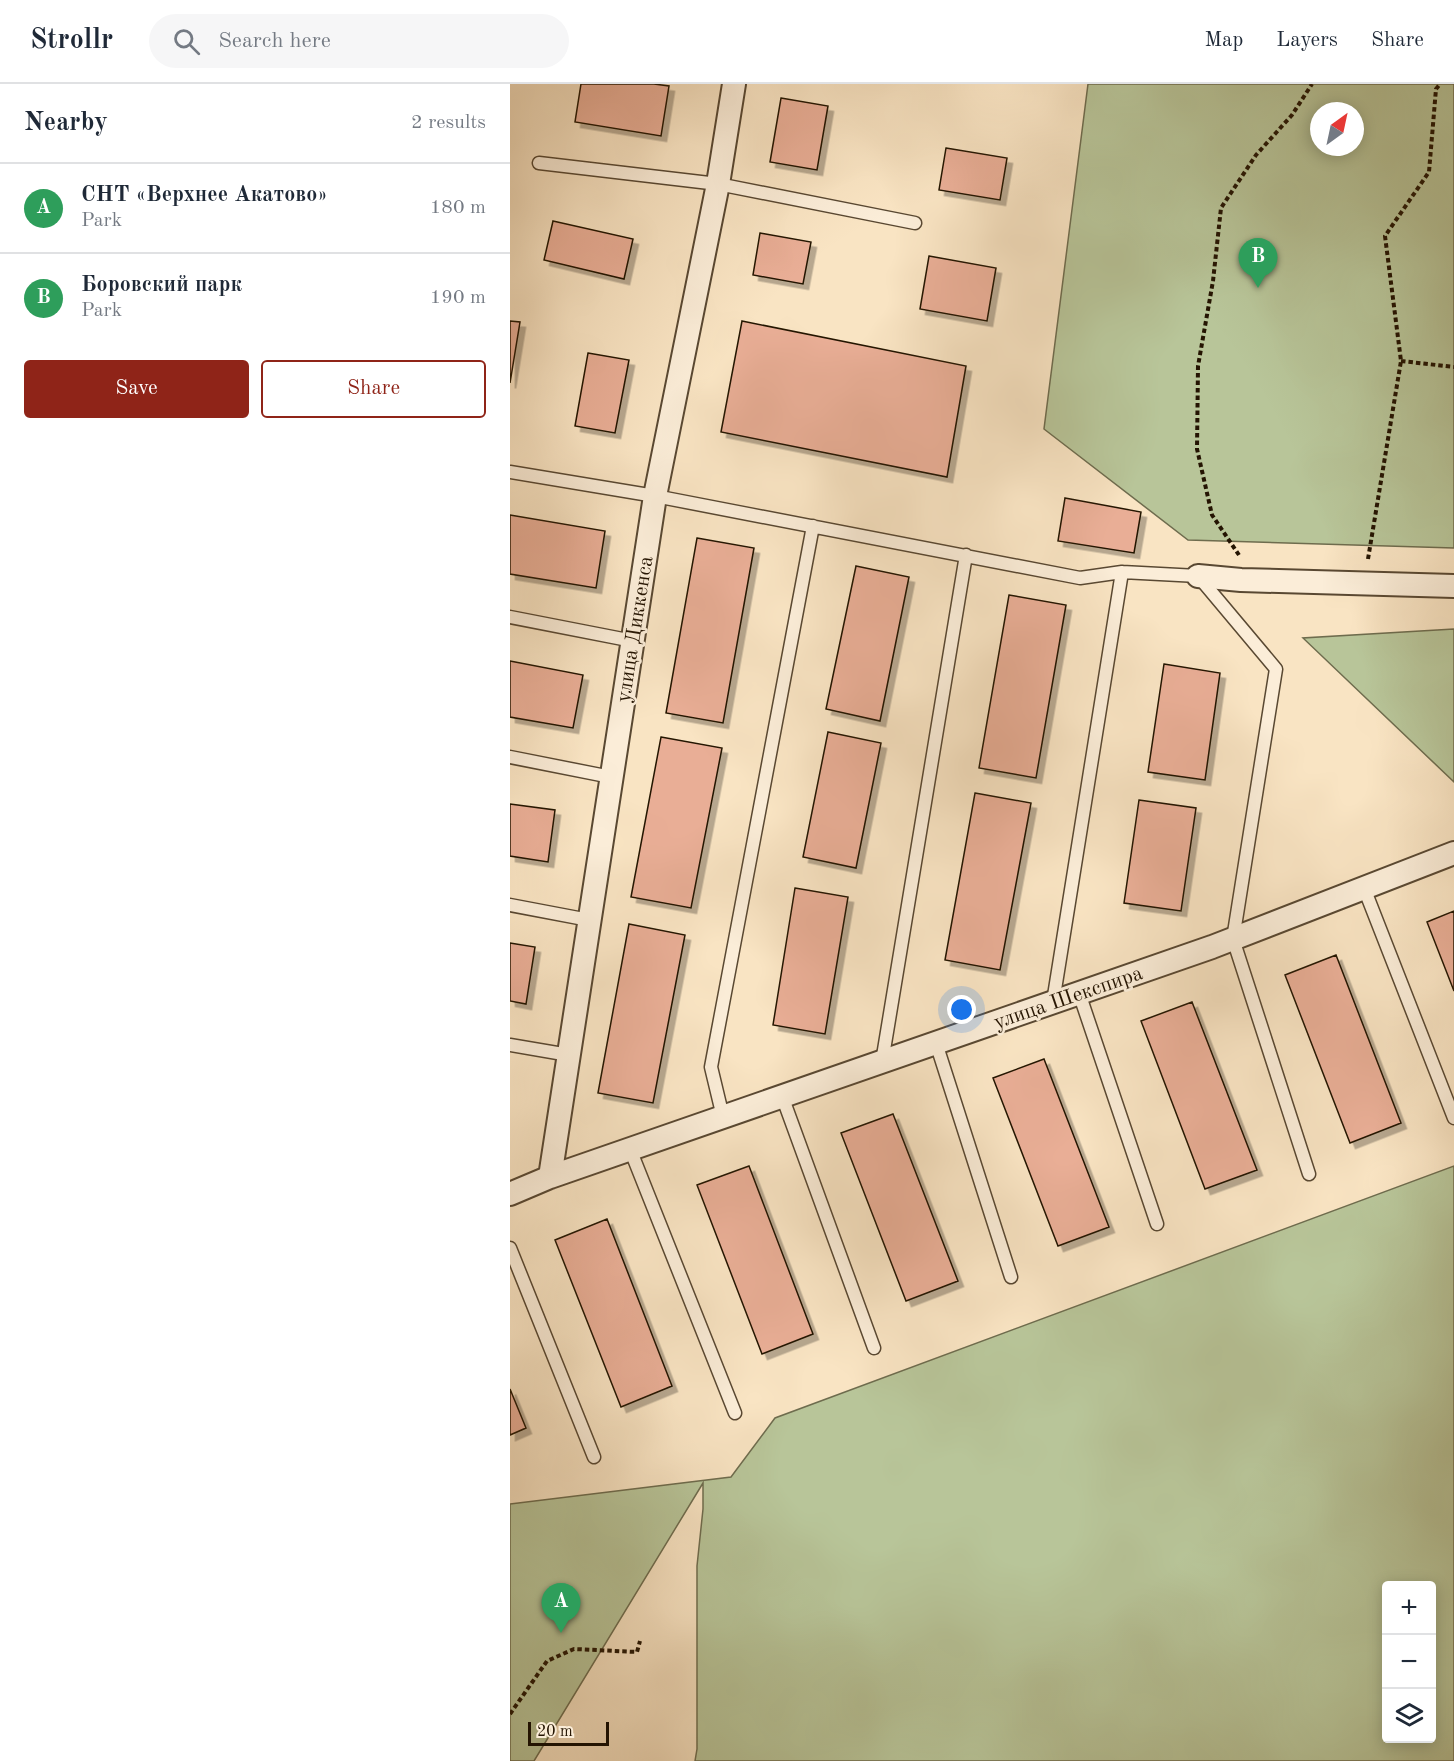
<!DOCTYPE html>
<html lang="en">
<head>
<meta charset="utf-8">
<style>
  :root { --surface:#fff; --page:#f6f6f7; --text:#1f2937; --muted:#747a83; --line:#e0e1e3; --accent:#8f2418 }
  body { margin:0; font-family:"Old Standard TT",serif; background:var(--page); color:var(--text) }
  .controls { position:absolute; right:18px; bottom:18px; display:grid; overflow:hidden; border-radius:6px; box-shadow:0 3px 15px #0003 }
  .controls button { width:54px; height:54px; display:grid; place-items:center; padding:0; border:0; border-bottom:2px solid var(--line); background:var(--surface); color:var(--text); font:30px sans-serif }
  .compass { position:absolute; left:800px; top:18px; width:54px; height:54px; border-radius:50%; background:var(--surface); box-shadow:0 3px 15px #0003; rotate:33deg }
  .scale { position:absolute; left:18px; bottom:15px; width:81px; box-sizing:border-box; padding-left:6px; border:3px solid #241402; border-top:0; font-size:16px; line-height:21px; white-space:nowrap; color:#241402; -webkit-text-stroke:4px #fbedd8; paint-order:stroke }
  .you { position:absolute; left:452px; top:926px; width:21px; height:21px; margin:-15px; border:4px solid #fff; border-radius:50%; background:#1a73e8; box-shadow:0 0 0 9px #1a73e833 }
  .badge { display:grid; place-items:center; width:39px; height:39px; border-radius:50%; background:var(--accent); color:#fff; font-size:20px; font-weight:700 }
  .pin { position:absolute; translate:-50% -50px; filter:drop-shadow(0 2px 3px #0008) }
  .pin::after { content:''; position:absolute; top:32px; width:21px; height:18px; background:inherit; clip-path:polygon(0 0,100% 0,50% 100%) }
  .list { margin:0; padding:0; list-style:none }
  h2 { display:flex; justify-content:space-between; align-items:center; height:78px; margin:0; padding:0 24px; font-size:26px }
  h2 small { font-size:20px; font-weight:400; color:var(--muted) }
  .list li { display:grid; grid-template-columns:39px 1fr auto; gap:18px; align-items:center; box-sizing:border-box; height:90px; padding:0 24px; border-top:2px solid var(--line) }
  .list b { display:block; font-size:22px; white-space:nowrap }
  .list p { margin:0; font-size:20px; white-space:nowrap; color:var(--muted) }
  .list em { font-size:20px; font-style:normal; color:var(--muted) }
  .actions { display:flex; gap:12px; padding:18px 24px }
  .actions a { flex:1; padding:14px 0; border:2px solid var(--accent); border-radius:6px; text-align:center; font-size:21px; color:var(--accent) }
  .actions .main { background:var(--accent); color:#fff }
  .icon { flex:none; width:33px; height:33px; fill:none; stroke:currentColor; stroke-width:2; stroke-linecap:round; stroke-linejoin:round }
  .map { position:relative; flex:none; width:944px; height:1677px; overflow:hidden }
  header { display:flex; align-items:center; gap:36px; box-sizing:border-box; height:84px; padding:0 30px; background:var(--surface); border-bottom:2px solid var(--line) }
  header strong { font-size:28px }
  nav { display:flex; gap:33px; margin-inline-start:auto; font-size:21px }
  .search { width:420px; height:54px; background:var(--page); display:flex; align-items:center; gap:15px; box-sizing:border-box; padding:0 21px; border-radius:33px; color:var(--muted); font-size:22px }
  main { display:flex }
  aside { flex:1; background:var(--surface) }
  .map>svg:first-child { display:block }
  .green { fill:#b8c599; stroke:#6e6c4e; stroke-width:1.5; fill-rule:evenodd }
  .building { fill:#e9ae96; stroke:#241402; stroke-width:1.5; filter:url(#shadow) }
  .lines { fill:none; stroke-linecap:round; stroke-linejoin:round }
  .lane-casing { stroke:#594832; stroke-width:15 }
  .street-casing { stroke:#594832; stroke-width:26 }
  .path { stroke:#241402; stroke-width:4; stroke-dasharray:4.5 3; stroke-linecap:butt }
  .lane { stroke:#fbedd8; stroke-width:12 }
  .street { stroke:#fbedd8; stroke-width:22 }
  .labels { text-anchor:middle; stroke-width:5; stroke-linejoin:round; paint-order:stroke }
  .street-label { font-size:21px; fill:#241402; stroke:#fbedd8 }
</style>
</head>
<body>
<header>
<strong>Strollr</strong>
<div class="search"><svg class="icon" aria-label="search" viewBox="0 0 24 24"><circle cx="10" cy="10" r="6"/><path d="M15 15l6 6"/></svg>Search here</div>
<nav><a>Map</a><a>Layers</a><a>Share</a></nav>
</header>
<main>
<aside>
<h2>Nearby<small>2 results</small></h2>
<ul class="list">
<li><span class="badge" style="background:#2e9e5b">A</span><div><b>СНТ «Верхнее Акатово»</b><p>Park</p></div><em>180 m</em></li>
<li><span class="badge" style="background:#2e9e5b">B</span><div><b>Боровский парк</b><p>Park</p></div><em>190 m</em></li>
</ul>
<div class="actions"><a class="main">Save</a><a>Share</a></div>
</aside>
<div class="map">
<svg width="944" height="1677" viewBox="0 0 944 1677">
  <defs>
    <filter id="shadow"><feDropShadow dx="5.5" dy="5.5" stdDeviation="0" flood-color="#0004"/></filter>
  </defs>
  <rect width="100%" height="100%" fill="#f9e4c3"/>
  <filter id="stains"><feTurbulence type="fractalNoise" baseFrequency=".00333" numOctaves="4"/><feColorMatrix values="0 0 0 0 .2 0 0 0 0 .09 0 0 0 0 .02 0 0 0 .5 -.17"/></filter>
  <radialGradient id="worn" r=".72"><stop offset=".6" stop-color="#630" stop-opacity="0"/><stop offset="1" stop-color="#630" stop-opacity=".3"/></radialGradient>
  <!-- green -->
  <path class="green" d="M578,0H944V464L678,456L534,345ZM809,27H845V63H809Z
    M944,545V698L793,554Z
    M944,1082V1677H185L187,1665V1482L193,1425V1399L24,1677H0V1420L221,1393L265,1334ZM876,1502H922V1654H876Z"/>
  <!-- building -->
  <path class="building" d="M71,0H144L159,2L151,52L65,38Z
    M271,14L318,22L307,86L260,78Z
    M436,64L497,74L490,116L429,106Z
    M43,137L123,155L114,195L34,176Z
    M250,149L301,158L293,200L243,191Z
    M419,172L486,184L477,237L410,225Z
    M0,237L10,238L0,299Z
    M232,237L456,282L437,393L211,348Z
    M78,269L119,276L105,349L65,342Z
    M555,414L631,428L624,469L548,457Z
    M0,431L95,447L86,504L0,490Z
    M187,454L244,464L213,639L156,629Z
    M346,482L399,493L370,637L316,625Z
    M499,511L556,521L526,694L469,684Z
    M0,577L73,591L63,644L0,633Z
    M654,580L710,589L695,696L638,688Z
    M318,648L371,659L346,784L293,773Z
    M151,653L212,664L181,824L121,813Z
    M465,709L521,719L490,886L435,876Z
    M629,716L686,724L671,827L614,819Z
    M0,720L45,726L38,778L0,772Z
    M285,804L338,813L315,950L263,941Z
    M944,827V907L917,838Z
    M119,840L175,851L143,1019L88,1009Z
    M0,859L25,863L16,920L0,917Z
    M826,871L891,1039L840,1059L775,891Z
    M682,918L747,1086L695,1105L631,937Z
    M534,975L599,1143L548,1162L483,994Z
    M383,1030L448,1197L396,1217L331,1049Z
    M239,1082L303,1250L252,1270L187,1101Z
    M97,1135L162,1302L111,1323L45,1156Z
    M0,1305L16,1344L0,1351Z"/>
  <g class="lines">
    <!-- lane casing -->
    <g class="lane-casing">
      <path id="lane" d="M29,79L208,100L405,139
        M0,388L145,412L570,494L612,488L688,492L766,585L723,855L799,1090
        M0,533L123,557
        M0,673L101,693
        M854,804L944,1034
        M0,821L79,836
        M569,909L647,1140
        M543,918L612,488
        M426,959L501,1193
        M0,961L59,971
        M372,978L456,471
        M272,1012L364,1264
        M213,1033L201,983L303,442
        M120,1065L225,1329
        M0,1164L84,1373"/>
    </g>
    <!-- street casing -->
    <g class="street-casing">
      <path id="street" d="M688,492L731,496L944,502
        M40,1093L145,412L208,100L224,0
        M0,1110L40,1093L702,863L944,769"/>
    </g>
    <!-- path -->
    <path class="path" d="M891,277L944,283
      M729,471L702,431L687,365L688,282L703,197L711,124L746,71L782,31L802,0
      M858,475L891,277L875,152L919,88L926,5L930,0
      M0,1630L37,1577L64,1565L127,1568L130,1557"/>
    <!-- lane -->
    <use href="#lane" class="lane"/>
    <!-- street -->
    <use href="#street" class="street"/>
  </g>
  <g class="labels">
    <!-- street labels -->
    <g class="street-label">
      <text transform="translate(124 545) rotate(-81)" y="7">улица Диккенса</text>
      <text transform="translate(558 913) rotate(-19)" y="7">улица Шекспира</text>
    </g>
  </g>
  <rect width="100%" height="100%" filter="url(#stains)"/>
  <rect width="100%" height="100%" fill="url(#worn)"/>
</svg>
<div class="controls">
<button>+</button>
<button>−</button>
<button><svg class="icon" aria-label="layers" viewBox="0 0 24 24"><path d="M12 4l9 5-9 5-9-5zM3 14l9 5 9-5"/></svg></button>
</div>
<svg class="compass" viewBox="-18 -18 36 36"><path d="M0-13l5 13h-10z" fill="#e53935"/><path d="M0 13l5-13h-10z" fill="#747a83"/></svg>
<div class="scale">20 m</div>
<div class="you"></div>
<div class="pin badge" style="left:51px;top:1549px;background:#2e9e5b">A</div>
<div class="pin badge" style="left:748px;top:204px;background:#2e9e5b">B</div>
</div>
</main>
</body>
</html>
